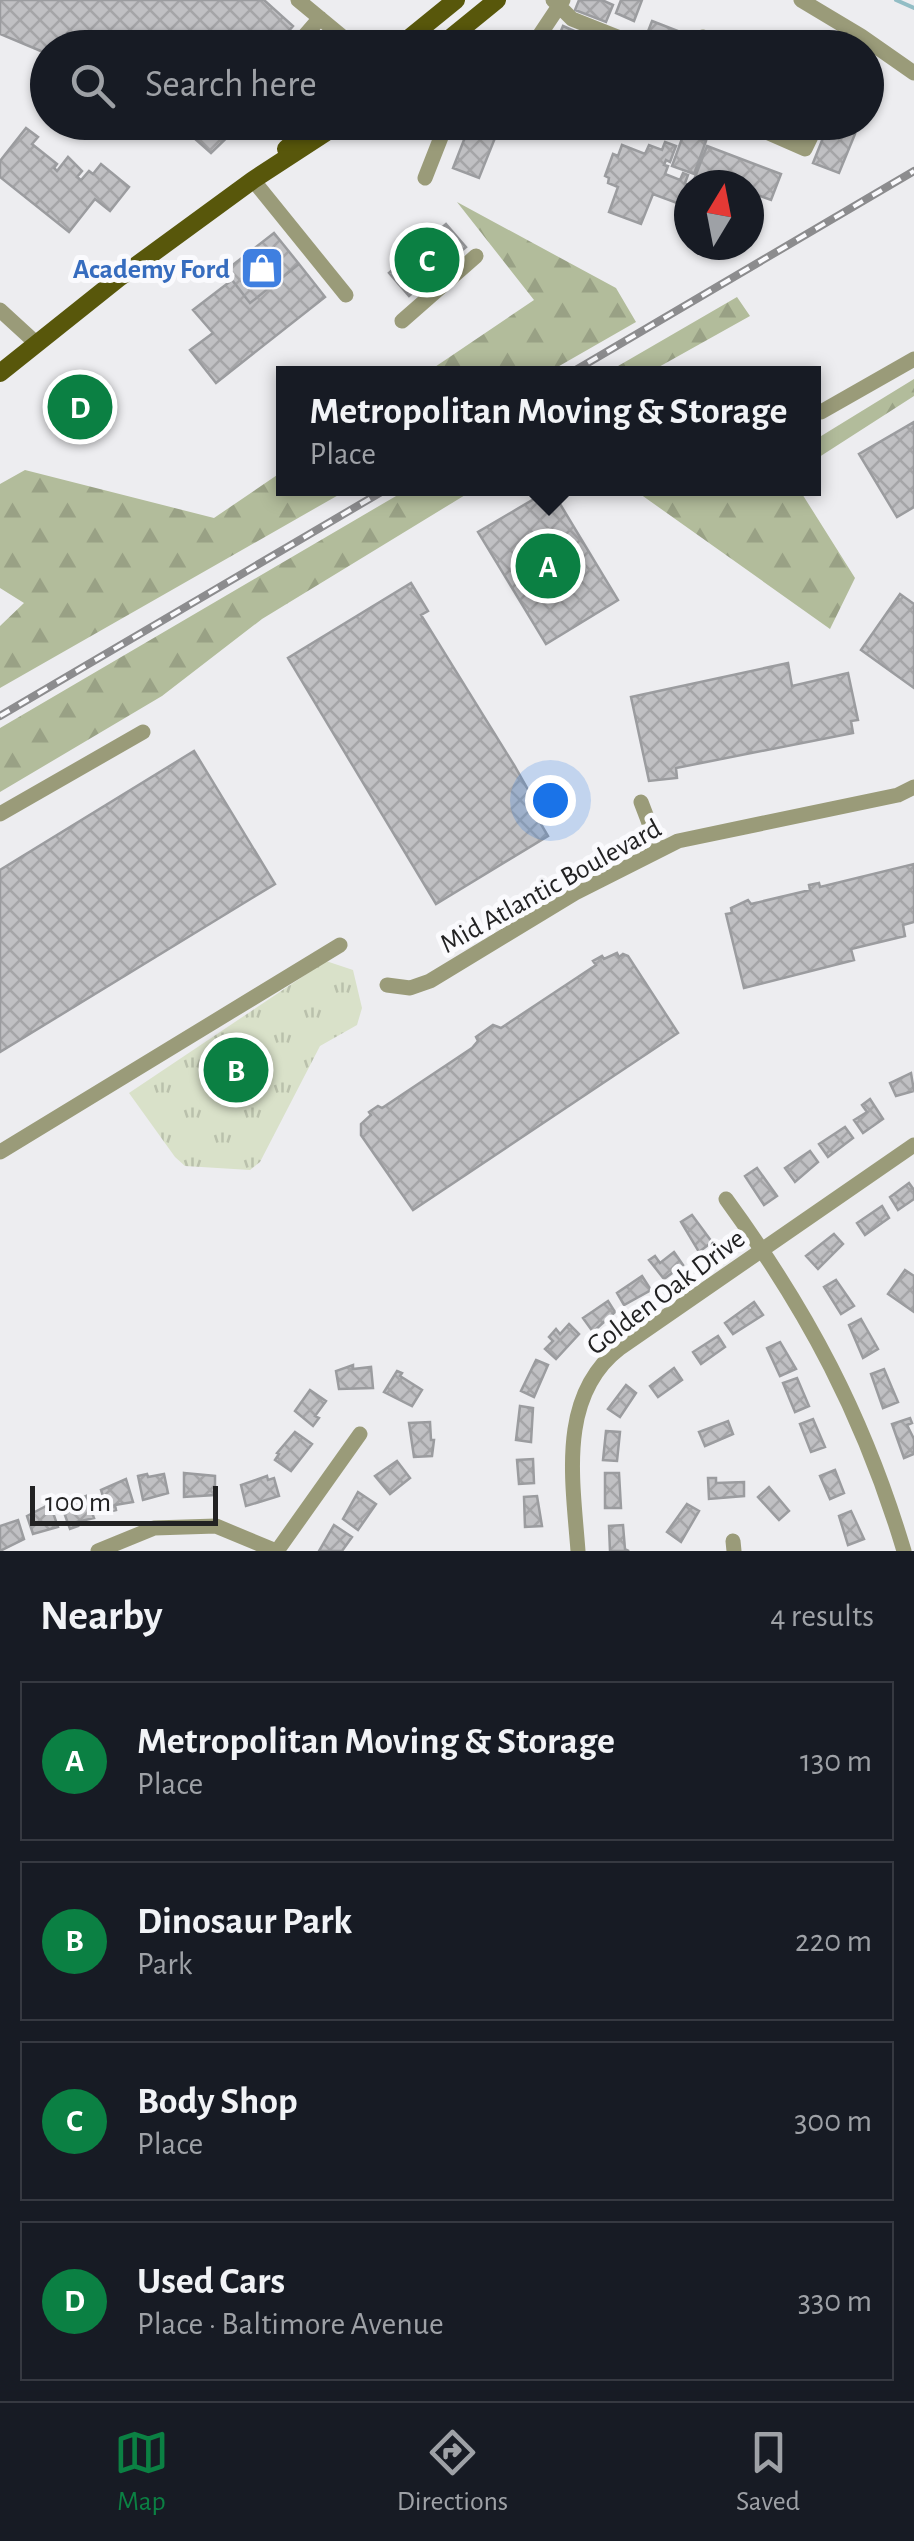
<!DOCTYPE html>
<html lang="en">
<head>
<meta charset="utf-8">
<style>
  :root { --surface:#171b24; --page:#20242c; --text:#f1f3f6; --muted:#9ea1a6; --line:#363941; --accent:#0b8043 }
  body { margin:0; font-family:"Alegreya Sans",sans-serif; background:var(--page); color:var(--text) }
  .compass { position:absolute; left:674px; top:170px; width:90px; height:90px; border-radius:50%; background:var(--surface); box-shadow:0 2px 8px #0004; rotate:10deg }
  .scale { position:absolute; left:30px; bottom:25px; width:188px; box-sizing:border-box; padding-left:10px; border:5px solid #222223; border-top:0; font-size:28px; line-height:35px; white-space:nowrap; color:#222223; -webkit-text-stroke:8px #fafafd; paint-order:stroke }
  .you { position:absolute; left:550px; top:800px; width:35px; height:35px; margin:-25px; border:8px solid #fff; border-radius:50%; background:#1a73e8; box-shadow:0 0 0 15px #1a73e833 }
  .badge { display:grid; place-items:center; width:65px; height:65px; border-radius:50%; background:var(--accent); color:#fff; font-size:32px; font-weight:700 }
  .pin { position:absolute; translate:-50% -50%; border:5px solid #fff; box-shadow:0 2px 10px #0006 }
  .popup { position:absolute; left:276px; top:366px; width:545px; height:130px; box-sizing:border-box; display:grid; place-content:center; border-radius:0px; background:var(--surface); filter:drop-shadow(0 2px 8px #0005); font-size:32px; white-space:nowrap; color:var(--muted) }
  .popup b { font-size:38px; color:var(--text) }
  .popup::after { content:''; position:absolute; left:50%; top:100%; margin-left:-20px; border:20px solid transparent; border-top-color:var(--surface) }
  .list { margin:0; padding:0; list-style:none }
  h2 { display:flex; justify-content:space-between; align-items:center; height:130px; margin:0; padding:0 40px; font-size:42px }
  h2 small { font-size:32px; font-weight:400; color:var(--muted) }
  .list li { display:grid; grid-template-columns:65px 1fr auto; gap:30px; align-items:center; box-sizing:border-box; height:160px; margin:0 20px 20px; padding:0 20px; border:2px solid var(--line); border-radius:0px }
  .list b { display:block; font-size:38px; white-space:nowrap }
  .list p { margin:0; font-size:32px; white-space:nowrap; color:var(--muted) }
  .list em { font-size:32px; font-style:normal; color:var(--muted) }
  .icon { flex:none; width:55px; height:55px; fill:none; stroke:currentColor; stroke-width:2; stroke-linecap:round; stroke-linejoin:round }
  .map { position:relative; flex:none; width:914px; height:1551px; overflow:hidden }
  .search { position:absolute; background:var(--surface); box-shadow:0 2px 8px #0004; left:30px; right:30px; top:30px; height:110px; display:flex; align-items:center; gap:25px; box-sizing:border-box; padding:0 35px; border-radius:55px; color:var(--muted); font-size:38px }
  .sheet { height:850px; background:var(--surface) }
  nav { display:flex; justify-content:space-around; align-items:center; box-sizing:border-box; height:140px; border-top:2px solid var(--line); background:var(--surface); font-size:28px; color:var(--muted) }
  nav a { display:grid; justify-items:center; gap:5px }
  nav .on { color:var(--accent) }
  .map>svg:first-child { display:block }
  .forest { fill:url(#forest-firs) }
  .park { fill:url(#park-tufts) }
  .lines { fill:none; stroke-linecap:round; stroke-linejoin:round }
  .stream { stroke:#92bdc5; stroke-width:4 }
  .building { fill:url(#building-cross-hatch); stroke:#9b9c9f; stroke-width:2.5 }
  .minor { stroke:#9a9b79; stroke-width:15 }
  .major { stroke:#58570b; stroke-width:18 }
  .rail-casing { stroke:#8c8c8e; stroke-width:8 }
  .rail { stroke:#fafafd; stroke-width:4; stroke-dasharray:11; stroke-linecap:butt }
  .labels { text-anchor:middle; stroke-width:10; stroke-linejoin:round; paint-order:stroke }
  .shop-label { font-size:28px; font-weight:bold; fill:#366cbe; stroke:#fafafd; text-anchor:end }
  .street-label { font-size:28px; fill:#222223; stroke:#fafafd }
</style>
</head>
<body>
<div class="map">
<svg width="914" height="1551" viewBox="0 0 914 1551">
  <defs>
    <pattern id="forest-firs" width="22" height="20" patternUnits="userSpaceOnUse" patternTransform="scale(2.5)"><rect width="22" height="20" fill="#b2bc9b"/><path d="M5 1l3.5 6h-7zM16 11l3.5 6h-7z" fill="#99a185"/></pattern>
    <pattern id="park-tufts" width="24" height="20" patternUnits="userSpaceOnUse" patternTransform="scale(2.5)"><rect width="24" height="20" fill="#d9e1c9"/><path d="M3 7l-1-3M5 7V3M7 7l1-3M15 17l-1-3M17 17v-4M19 17l1-3" fill="none" stroke="#bac1ac"/></pattern>
    <pattern id="building-cross-hatch" width="8" height="8" patternUnits="userSpaceOnUse" patternTransform="scale(2.5)"><rect width="8" height="8" fill="#c0c0c3"/><path d="M0 0l8 8M0 8l8-8" fill="none" stroke="#a5a5a7"/></pattern>
  </defs>
  <rect width="100%" height="100%" fill="#ededf0"/>
  <!-- forest -->
  <path class="forest" d="M457,202L616,288L636,322L547,373H426L534,300Z
    M737,297L750,316L648,373H606Z
    M914,379V396L813,461V441Z
    M25,470L214,518L283,471V488L349,489L0,688V626L24,603L0,588V484Z
    M408,489H475L262,619L162,696L0,792V728Z
    M633,489H799L855,578L830,629Z"/>
  <!-- park -->
  <path class="park" d="M326,961L353,970L362,1008L357,1025L320,1046L260,1162L250,1170L185,1166L175,1157L129,1093Z"/>
  <g class="lines">
    <!-- stream -->
    <path class="stream" d="M896,0L914,8"/>
  </g>
  <!-- building -->
  <path class="building" d="M0,0H264L293,26L274,48H48V54L0,34Z
    M579,0H602L613,5L606,22L575,10Z
    M621,0H642L634,21L616,13Z
    M652,21L683,33L678,48H666L645,39Z
    M563,26L581,34L575,48H554Z
    M176,122H241L242,123L211,153Z
    M471,122L497,133L479,178L453,168Z
    M829,123L855,134L839,173L813,163Z
    M26,128L38,137L32,144L57,164L54,168L57,171L68,157L82,171L77,177L81,180L89,171L93,174L101,164L129,187L110,211L95,199L69,232L0,177V161Z
    M684,133L706,141L694,174L672,166Z
    M665,142L676,146L670,162L666,160L664,165L668,166L665,174L680,180L683,173L688,175L685,183L691,185L689,213L686,212L688,207L653,194L641,224L609,212L618,187L608,183L609,178L605,176L613,154L618,156L622,145L645,154L649,145L662,150Z
    M707,146L781,174L771,200L758,195L749,219V185H692Z
    M446,224L466,247L409,296L389,273Z
    M274,233L299,264L250,303L225,271Z
    M299,264L325,297L216,383L190,350L213,333L193,310L232,280L250,303Z
    M88,382L107,403L72,433L53,411Z
    M914,422V507L897,517L859,454Z
    M551,489L618,600L546,644L478,532Z
    M411,583L428,611L421,615L514,765L540,811L535,814L548,836L436,904L288,658Z
    M900,594L914,604V688L861,650Z
    M788,663L792,686L848,673L858,720L851,721L853,733L676,768L677,778L649,781L631,697Z
    M194,751L275,884L0,1052V870Z
    M914,864V922L903,925L905,936L851,949L854,960L744,988L726,914L732,913L731,908L748,900L751,904L810,890L809,885L819,883L820,887Z
    M617,953L619,957L623,954L628,956L678,1033L413,1210L361,1135V1124L371,1115L369,1112L378,1106L382,1108L472,1048L478,1041L476,1037L493,1025L501,1028L596,965L593,961L602,956L604,959Z
    M911,1073L914,1091L896,1096L890,1083Z
    M870,1099L883,1119L863,1133L854,1120L867,1112L862,1105Z
    M845,1127L853,1138L828,1157L819,1144Z
    M810,1151L818,1162L795,1182L785,1168Z
    M757,1168L777,1196L764,1205L745,1176Z
    M909,1183L914,1190V1199L898,1210L890,1197Z
    M882,1206L889,1218L865,1235L857,1223Z
    M692,1215L712,1242L699,1252L681,1222Z
    M834,1234L843,1244L818,1269L806,1256Z
    M674,1252L683,1265L664,1279L649,1260L655,1256L660,1263Z
    M905,1270L914,1276V1312L888,1294Z
    M642,1276L651,1290L624,1305L617,1293Z
    M836,1280L854,1306L841,1314L824,1287Z
    M608,1301L615,1312L593,1332L583,1318Z
    M754,1302L763,1315L733,1334L725,1323Z
    M861,1319L878,1349L863,1358L849,1325Z
    M569,1324L579,1334L556,1359L545,1349L553,1341L549,1337L556,1329L560,1334Z
    M718,1336L725,1347L701,1364L693,1352Z
    M780,1342L796,1369L780,1376L767,1348Z
    M536,1360L548,1365L534,1397L521,1391Z
    M353,1365V1369L371,1367L373,1388L339,1389L336,1371Z
    M674,1368L682,1380L658,1397L650,1386Z
    M884,1369L898,1402L883,1408L871,1374Z
    M397,1371L402,1373L400,1376L422,1390L412,1406L384,1392Z
    M797,1378L809,1406L795,1412L783,1383Z
    M626,1385L636,1393L620,1417L608,1409Z
    M310,1390L326,1401L315,1416L319,1418L313,1426L295,1411Z
    M520,1406L533,1408L531,1442L516,1440Z
    M910,1418L912,1423L907,1425L914,1439V1454L904,1458L892,1424Z
    M813,1419L825,1447L811,1452L800,1424Z
    M728,1421L733,1434L705,1446L699,1432Z
    M430,1422L431,1440H434L432,1456L414,1457L409,1423Z
    M606,1431L620,1432L617,1461L603,1460Z
    M295,1432L312,1444L291,1471L275,1460L279,1454L277,1453Z
    M533,1459L534,1483L519,1484L517,1460Z
    M397,1461L410,1478L390,1494L375,1476Z
    M835,1470L844,1493L830,1499L820,1476Z
    M184,1473L215,1476V1495L184,1497Z
    M605,1473H619L621,1508H605Z
    M147,1474L148,1477L164,1474L168,1493L143,1500L138,1476Z
    M267,1476L268,1480L274,1478L279,1496L246,1506L241,1485Z
    M708,1478H716V1483L744,1482V1496L709,1499Z
    M126,1479L133,1502L115,1505L116,1510L108,1512L101,1490Z
    M769,1487L789,1511L779,1520L758,1497Z
    M358,1492L376,1504L358,1530L343,1519Z
    M86,1496L94,1518L76,1522L78,1526L70,1529L62,1507Z
    M537,1496L542,1526L525,1527L524,1497Z
    M50,1504L58,1527L33,1534L27,1516Z
    M687,1504L699,1511L681,1542L667,1532Z
    M851,1511L864,1539L848,1545L839,1516Z
    M18,1520L24,1539L0,1551V1526Z
    M334,1525L352,1537L342,1551H319Z
    M623,1525L625,1549L629,1551H610L609,1526Z"/>
  <g class="lines">
    <!-- minor -->
    <path class="minor" d="M298,0L356,48
      M553,0L572,19L645,48
      M801,0L861,36L914,73
      M535,42L563,0
      M294,48L320,18
      M697,48L703,37L720,48
      M744,122L805,149L818,122
      M425,178L447,122
      M253,180L346,295
      M0,310L36,343
      M402,321L476,256
      M821,412L914,359
      M641,802L659,849
      M0,814L143,732
      M387,985L410,988L430,981L575,893L678,841L898,795L914,787
      M0,1152L340,945
      M726,1199C808,1311 864,1417 904,1551
      M733,1541L734,1551
      M98,1551L154,1528L216,1526L276,1551
      M277,1551L360,1434
      M578,1551C573,1482 557,1396 620,1348L914,1145"/>
    <!-- major -->
    <path class="major" d="M397,48L456,0
      M438,48L497,0
      M286,149L316,122
      M0,373L119,278L253,180L342,122"/>
    <!-- rail casing -->
    <g class="rail-casing">
      <path id="rail" d="M569,374L914,171
        M0,716L388,488"/>
    </g>
    <!-- rail -->
    <use href="#rail" class="rail"/>
  </g>
  <!-- icons -->
  <defs>
    <g id="shop-square" transform="scale(2.25)"><rect x="-9" y="-9" width="18" height="18" rx="4" fill="#3f7fe0" stroke="#fafafd"/><path d="M-5-2.5h2.3a2.7 3.5 0 0 1 5.4 0H5L5.5 6h-11ZM-1.5-2.5h3a1.5 2.3 0 0 0-3 0Z" fill="#fff"/></g>
  </defs>
  <g fill-rule="evenodd">
    <use href="#shop-square" x="262" y="268"/>
  </g>
  <g class="labels">
    <!-- shop labels -->
    <g class="shop-label">
      <text x="230" y="278">Academy Ford</text>
    </g>
    <!-- street labels -->
    <g class="street-label">
      <text transform="translate(550 885) rotate(-29)" y="10">Mid Atlantic Boulevard</text>
      <text transform="translate(665 1291) rotate(-37)" y="10">Golden Oak Drive</text>
    </g>
  </g>
</svg>
<svg class="compass" viewBox="-18 -18 36 36"><path d="M0-13l5 13h-10z" fill="#e53935"/><path d="M0 13l5-13h-10z" fill="#9ea1a6"/></svg>
<div class="scale">100 m</div>
<div class="you"></div>
<div class="pin badge" style="left:548px;top:566px">A</div>
<div class="popup"><b>Metropolitan Moving &amp; Storage</b>Place</div>
<div class="pin badge" style="left:236px;top:1070px">B</div>
<div class="pin badge" style="left:427px;top:260px">C</div>
<div class="pin badge" style="left:80px;top:407px">D</div>
<div class="search"><svg class="icon" aria-label="search" viewBox="0 0 24 24"><circle cx="10" cy="10" r="6"/><path d="M15 15l6 6"/></svg>Search here</div>
</div>
<section class="sheet">
<h2>Nearby<small>4 results</small></h2>
<ul class="list">
<li><span class="badge">A</span><div><b>Metropolitan Moving &amp; Storage</b><p>Place</p></div><em>130 m</em></li>
<li><span class="badge">B</span><div><b>Dinosaur Park</b><p>Park</p></div><em>220 m</em></li>
<li><span class="badge">C</span><div><b>Body Shop</b><p>Place</p></div><em>300 m</em></li>
<li><span class="badge">D</span><div><b>Used Cars</b><p>Place · Baltimore Avenue</p></div><em>330 m</em></li>
</ul>
</section>
<nav>
<a class="on"><svg class="icon" aria-label="map" viewBox="0 0 24 24"><path d="M3 6l6-2 6 2 6-2v14l-6 2-6-2-6 2zM9 4v14M15 6v14"/></svg>Map</a>
<a><svg class="icon" aria-label="directions" viewBox="0 0 24 24"><path d="M12 3l9 9-9 9-9-9zM9 14v-3h6M13 9l2 2-2 2"/></svg>Directions</a>
<a><svg class="icon" aria-label="saved" viewBox="0 0 24 24"><path d="M7 4h10v16l-5-4-5 4z"/></svg>Saved</a>
</nav>
</body>
</html>
